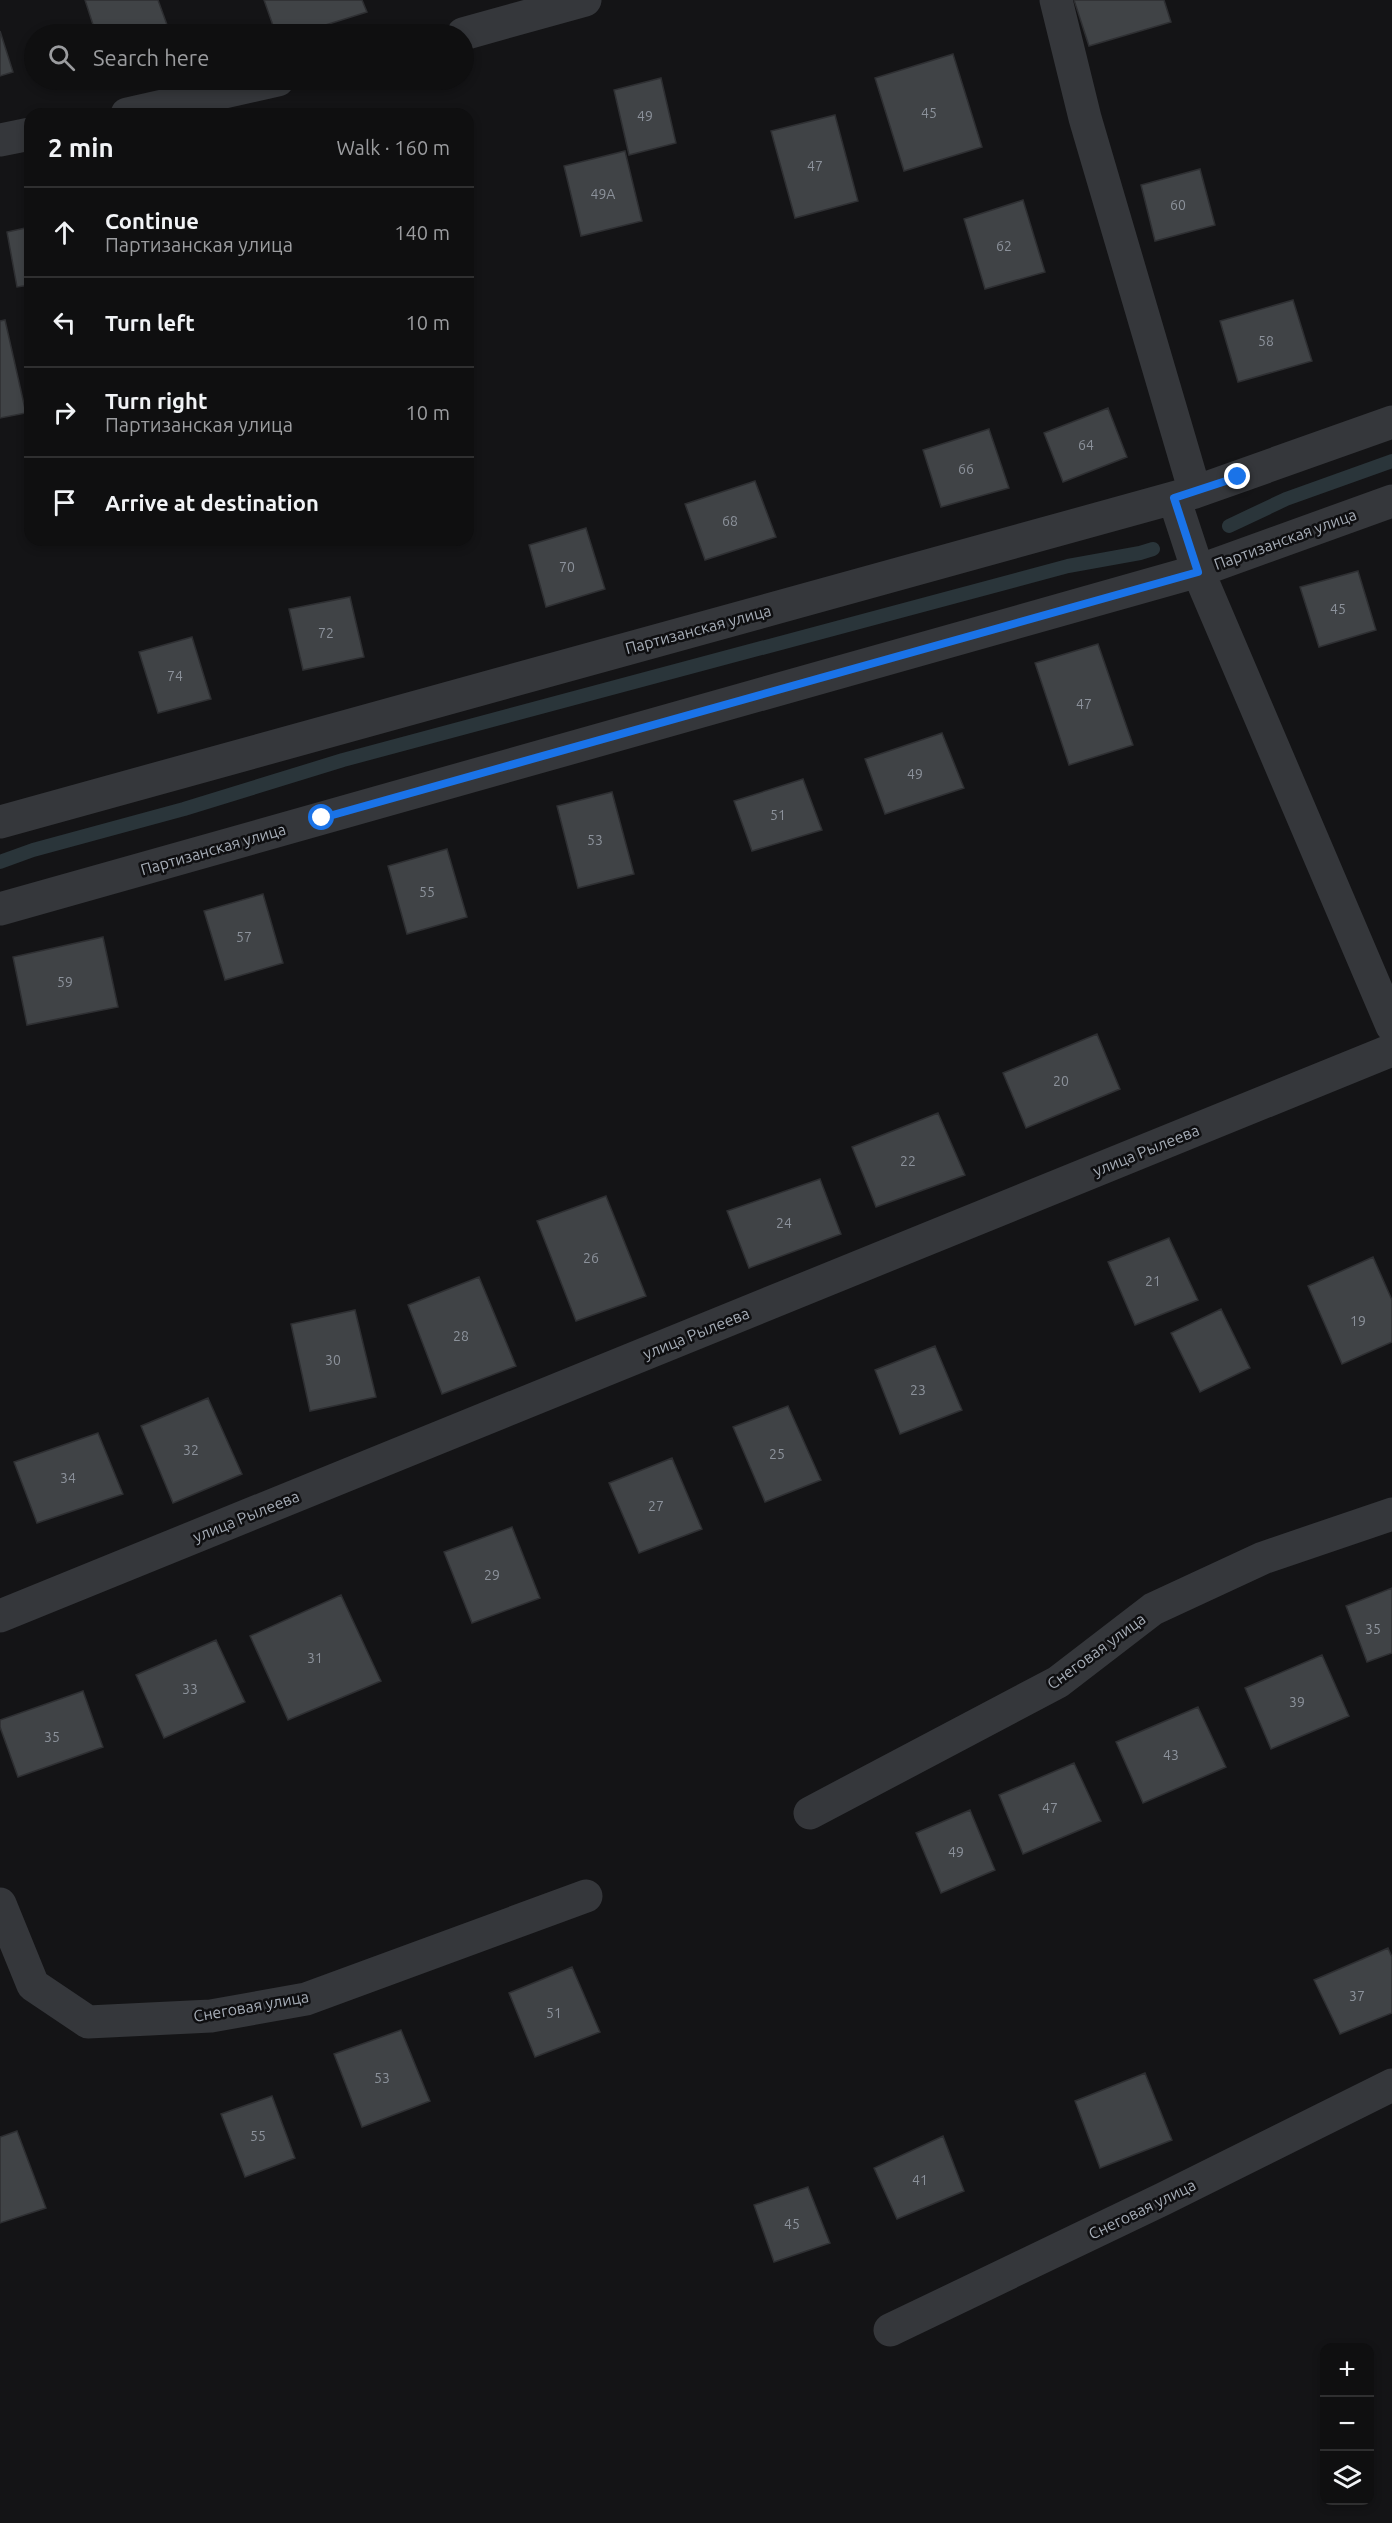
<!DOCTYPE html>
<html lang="en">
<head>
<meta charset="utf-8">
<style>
  :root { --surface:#0f0f10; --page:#1d1d1e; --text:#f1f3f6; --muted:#9b9c9f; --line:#2f2f30 }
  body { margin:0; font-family:Ubuntu,sans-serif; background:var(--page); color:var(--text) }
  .controls { position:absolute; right:18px; bottom:18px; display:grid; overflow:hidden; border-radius:12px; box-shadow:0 3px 9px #0003 }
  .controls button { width:54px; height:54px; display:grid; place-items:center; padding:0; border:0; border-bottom:2px solid var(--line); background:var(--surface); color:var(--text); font:30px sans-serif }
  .stop { position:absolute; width:18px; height:18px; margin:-14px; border:4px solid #1a73e8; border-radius:50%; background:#fff }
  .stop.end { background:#1a73e8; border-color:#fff; box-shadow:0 2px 6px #0008 }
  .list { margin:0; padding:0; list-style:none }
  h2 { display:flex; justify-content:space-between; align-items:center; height:78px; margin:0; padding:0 24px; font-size:26px }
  h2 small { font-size:20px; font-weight:400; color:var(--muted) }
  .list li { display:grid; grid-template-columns:39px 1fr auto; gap:18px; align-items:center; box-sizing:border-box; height:90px; padding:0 24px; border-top:2px solid var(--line) }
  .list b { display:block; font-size:22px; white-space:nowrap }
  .list p { margin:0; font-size:20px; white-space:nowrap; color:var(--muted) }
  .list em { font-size:20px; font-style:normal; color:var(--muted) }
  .icon { flex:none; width:33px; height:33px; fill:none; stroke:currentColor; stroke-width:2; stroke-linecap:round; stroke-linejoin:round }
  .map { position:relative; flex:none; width:1392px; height:2523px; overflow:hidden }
  .search { position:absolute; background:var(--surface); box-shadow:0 3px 9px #0003; left:24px; top:24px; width:450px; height:66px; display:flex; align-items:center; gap:15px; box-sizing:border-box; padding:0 21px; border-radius:33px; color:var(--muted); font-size:22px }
  .panel { position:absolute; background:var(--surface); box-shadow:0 3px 9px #0003; left:24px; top:108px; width:450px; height:438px; border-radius:18px }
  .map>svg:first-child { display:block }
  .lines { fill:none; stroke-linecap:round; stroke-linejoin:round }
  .stream { stroke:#2a353a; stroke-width:14 }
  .building { fill:#404346; stroke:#2e2f32; stroke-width:1.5 }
  .minor { stroke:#35373b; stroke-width:33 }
  .route { stroke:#1a73e8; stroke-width:8 }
  .labels { text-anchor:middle; stroke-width:5; stroke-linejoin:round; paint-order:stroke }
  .number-label { font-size:14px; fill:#8c929b }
  .street-label { font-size:16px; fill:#a6adb7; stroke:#0f0f11 }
</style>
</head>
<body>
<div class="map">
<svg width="1392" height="2523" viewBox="0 0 1392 2523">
  <rect width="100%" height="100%" fill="#141416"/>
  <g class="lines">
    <!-- stream -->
    <path class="stream" d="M1229,526L1286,499L1392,461
      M0,862L33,850L184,809L343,760L1068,566L1140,553L1153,549"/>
  </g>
  <!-- building -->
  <path class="building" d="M85,0H158L170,33L96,34Z
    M264,0H362L367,12L297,34H276Z
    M1074,0H1164L1171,22L1089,46Z
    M0,31L13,72L0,76Z
    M953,54L982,147L904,171L875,78Z
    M661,78L676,143L629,155L614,90Z
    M835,115L858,201L795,218L771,131Z
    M625,151L642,221L581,236L564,166Z
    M1200,169L1215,225L1155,241L1141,185Z
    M1023,200L1045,272L985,289L964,219Z
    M30,227V285L17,287L7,232Z
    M1293,300L1312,361L1238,382L1220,321Z
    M5,320L26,413L0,418V321Z
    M1108,408L1127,457L1063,482L1044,433Z
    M989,429L1009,488L941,507L923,450Z
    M755,481L776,537L705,560L685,504Z
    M586,528L605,589L546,607L529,545Z
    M1358,571L1376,630L1319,647L1300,587Z
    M350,597L364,657L303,670L289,609Z
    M192,637L211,699L158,713L139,652Z
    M1098,644L1133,745L1069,765L1035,663Z
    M942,733L964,788L885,814L865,759Z
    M803,779L822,830L752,851L734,801Z
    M612,792L634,874L578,888L557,806Z
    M447,849L467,917L407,934L388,866Z
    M263,894L283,963L225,980L204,911Z
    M103,937L118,1007L27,1025L13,957Z
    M1097,1034L1120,1089L1026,1128L1003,1073Z
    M938,1113L965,1175L876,1207L852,1147Z
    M820,1179L841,1234L749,1268L727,1211Z
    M606,1196L646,1296L576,1321L537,1221Z
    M1169,1238L1198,1300L1135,1325L1108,1262Z
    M1373,1257L1392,1300V1342L1342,1364L1308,1286Z
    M479,1277L516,1366L442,1394L408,1305Z
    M1221,1309L1250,1368L1200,1392L1171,1333Z
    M355,1310L376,1397L310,1411L291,1324Z
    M935,1346L962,1410L900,1434L875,1370Z
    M208,1398L242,1474L173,1503L141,1426Z
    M788,1406L821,1480L765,1502L733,1427Z
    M98,1433L123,1494L37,1523L14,1462Z
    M672,1458L702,1529L639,1553L609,1483Z
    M512,1527L540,1598L472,1623L444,1552Z
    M1392,1588V1653L1367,1662L1346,1606Z
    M341,1595L381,1681L288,1720L250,1636Z
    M216,1640L245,1702L164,1738L136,1675Z
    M1322,1655L1349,1716L1271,1749L1245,1688Z
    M83,1691L103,1747L18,1777L0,1727V1720Z
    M1198,1707L1226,1767L1143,1803L1116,1742Z
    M1074,1763L1101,1821L1023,1854L999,1795Z
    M970,1810L995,1870L941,1893L916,1833Z
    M1388,1948L1392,1957V2013L1340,2034L1314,1980Z
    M572,1967L600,2032L535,2057L509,1993Z
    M401,2030L430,2101L362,2127L334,2054Z
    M1145,2073L1172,2140L1100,2168L1075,2101Z
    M272,2096L295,2158L245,2177L221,2114Z
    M17,2131L46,2208L0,2223V2137Z
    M943,2136L964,2191L897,2219L874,2168Z
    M808,2187L830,2243L774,2262L754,2205Z"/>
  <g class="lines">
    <!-- minor -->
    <path class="minor" d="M1056,0L1085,118L1195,492
      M463,34L585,0
      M127,114L278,80
      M0,140L30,134
      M1174,498L1198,571L1392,1026
      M0,822L1195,492L1392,422
      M0,909L1198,571L1392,501
      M0,1616L1392,1050
      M810,1813L1058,1682L1153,1609L1263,1558L1392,1514
      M0,1904L33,1985L88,2022L211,2016L306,1999L586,1896
      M890,2330L1163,2199L1392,2085"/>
  </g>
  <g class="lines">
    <!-- route -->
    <path class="route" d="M322,818L1198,572L1174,498L1238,477"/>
  </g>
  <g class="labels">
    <!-- number labels -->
    <g class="number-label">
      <text x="929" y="118">45</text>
      <text x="645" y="121">49</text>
      <text x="815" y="171">47</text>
      <text x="603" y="199">49А</text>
      <text x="1178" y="210">60</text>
      <text x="1004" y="251">62</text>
      <text x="1266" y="346">58</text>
      <text x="1086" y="450">64</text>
      <text x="966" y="474">66</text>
      <text x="730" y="526">68</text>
      <text x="567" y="572">70</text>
      <text x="1338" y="614">45</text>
      <text x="326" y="638">72</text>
      <text x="175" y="681">74</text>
      <text x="1084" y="709">47</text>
      <text x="915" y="779">49</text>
      <text x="778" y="820">51</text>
      <text x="595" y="845">53</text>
      <text x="427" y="897">55</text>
      <text x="244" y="942">57</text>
      <text x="65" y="987">59</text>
      <text x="1061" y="1086">20</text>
      <text x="908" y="1166">22</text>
      <text x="784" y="1228">24</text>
      <text x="591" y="1263">26</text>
      <text x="1153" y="1286">21</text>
      <text x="1358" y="1326">19</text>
      <text x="461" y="1341">28</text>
      <text x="333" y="1365">30</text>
      <text x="918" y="1395">23</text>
      <text x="191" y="1455">32</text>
      <text x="777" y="1459">25</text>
      <text x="68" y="1483">34</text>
      <text x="656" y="1511">27</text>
      <text x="492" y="1580">29</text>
      <text x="1373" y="1634">35</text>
      <text x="315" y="1663">31</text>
      <text x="190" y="1694">33</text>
      <text x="1297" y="1707">39</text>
      <text x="52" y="1742">35</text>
      <text x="1171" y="1760">43</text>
      <text x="1050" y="1813">47</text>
      <text x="956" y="1857">49</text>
      <text x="1357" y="2001">37</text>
      <text x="554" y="2018">51</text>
      <text x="382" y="2083">53</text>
      <text x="258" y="2141">55</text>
      <text x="920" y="2185">41</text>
      <text x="792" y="2229">45</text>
    </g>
    <!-- street labels -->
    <g class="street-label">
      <text transform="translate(1285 539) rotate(-20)" y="6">Партизанская улица</text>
      <text transform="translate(698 629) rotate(-15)" y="6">Партизанская улица</text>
      <text transform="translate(213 849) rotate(-16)" y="6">Партизанская улица</text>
      <text transform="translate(1146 1150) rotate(-22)" y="6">улица Рылеева</text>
      <text transform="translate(696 1333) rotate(-22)" y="6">улица Рылеева</text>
      <text transform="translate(246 1516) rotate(-22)" y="6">улица Рылеева</text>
      <text transform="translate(1096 1651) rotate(-36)" y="6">Снеговая улица</text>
      <text transform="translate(251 2006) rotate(-10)" y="6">Снеговая улица</text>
      <text transform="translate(1142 2209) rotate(-26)" y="6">Снеговая улица</text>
    </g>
  </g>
</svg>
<div class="controls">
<button>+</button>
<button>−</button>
<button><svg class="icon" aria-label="layers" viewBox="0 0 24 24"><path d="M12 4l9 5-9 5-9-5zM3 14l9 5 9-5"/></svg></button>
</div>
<div class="stop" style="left:322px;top:818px"></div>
<div class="stop end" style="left:1238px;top:477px"></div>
<div class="search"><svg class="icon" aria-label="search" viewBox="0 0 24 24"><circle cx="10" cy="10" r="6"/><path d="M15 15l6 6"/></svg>Search here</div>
<section class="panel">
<h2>2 min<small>Walk · 160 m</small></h2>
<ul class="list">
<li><svg class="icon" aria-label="ahead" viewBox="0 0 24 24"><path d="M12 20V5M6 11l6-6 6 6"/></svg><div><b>Continue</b><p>Партизанская улица</p></div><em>140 m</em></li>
<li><svg class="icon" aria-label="left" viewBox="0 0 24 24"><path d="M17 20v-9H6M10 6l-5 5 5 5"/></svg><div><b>Turn left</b></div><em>10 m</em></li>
<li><svg class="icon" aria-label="right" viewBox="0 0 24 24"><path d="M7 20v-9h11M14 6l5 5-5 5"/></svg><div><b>Turn right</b><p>Партизанская улица</p></div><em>10 m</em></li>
<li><svg class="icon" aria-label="arrive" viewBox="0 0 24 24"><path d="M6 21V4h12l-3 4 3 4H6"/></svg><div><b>Arrive at destination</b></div></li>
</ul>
</section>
</div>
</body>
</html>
